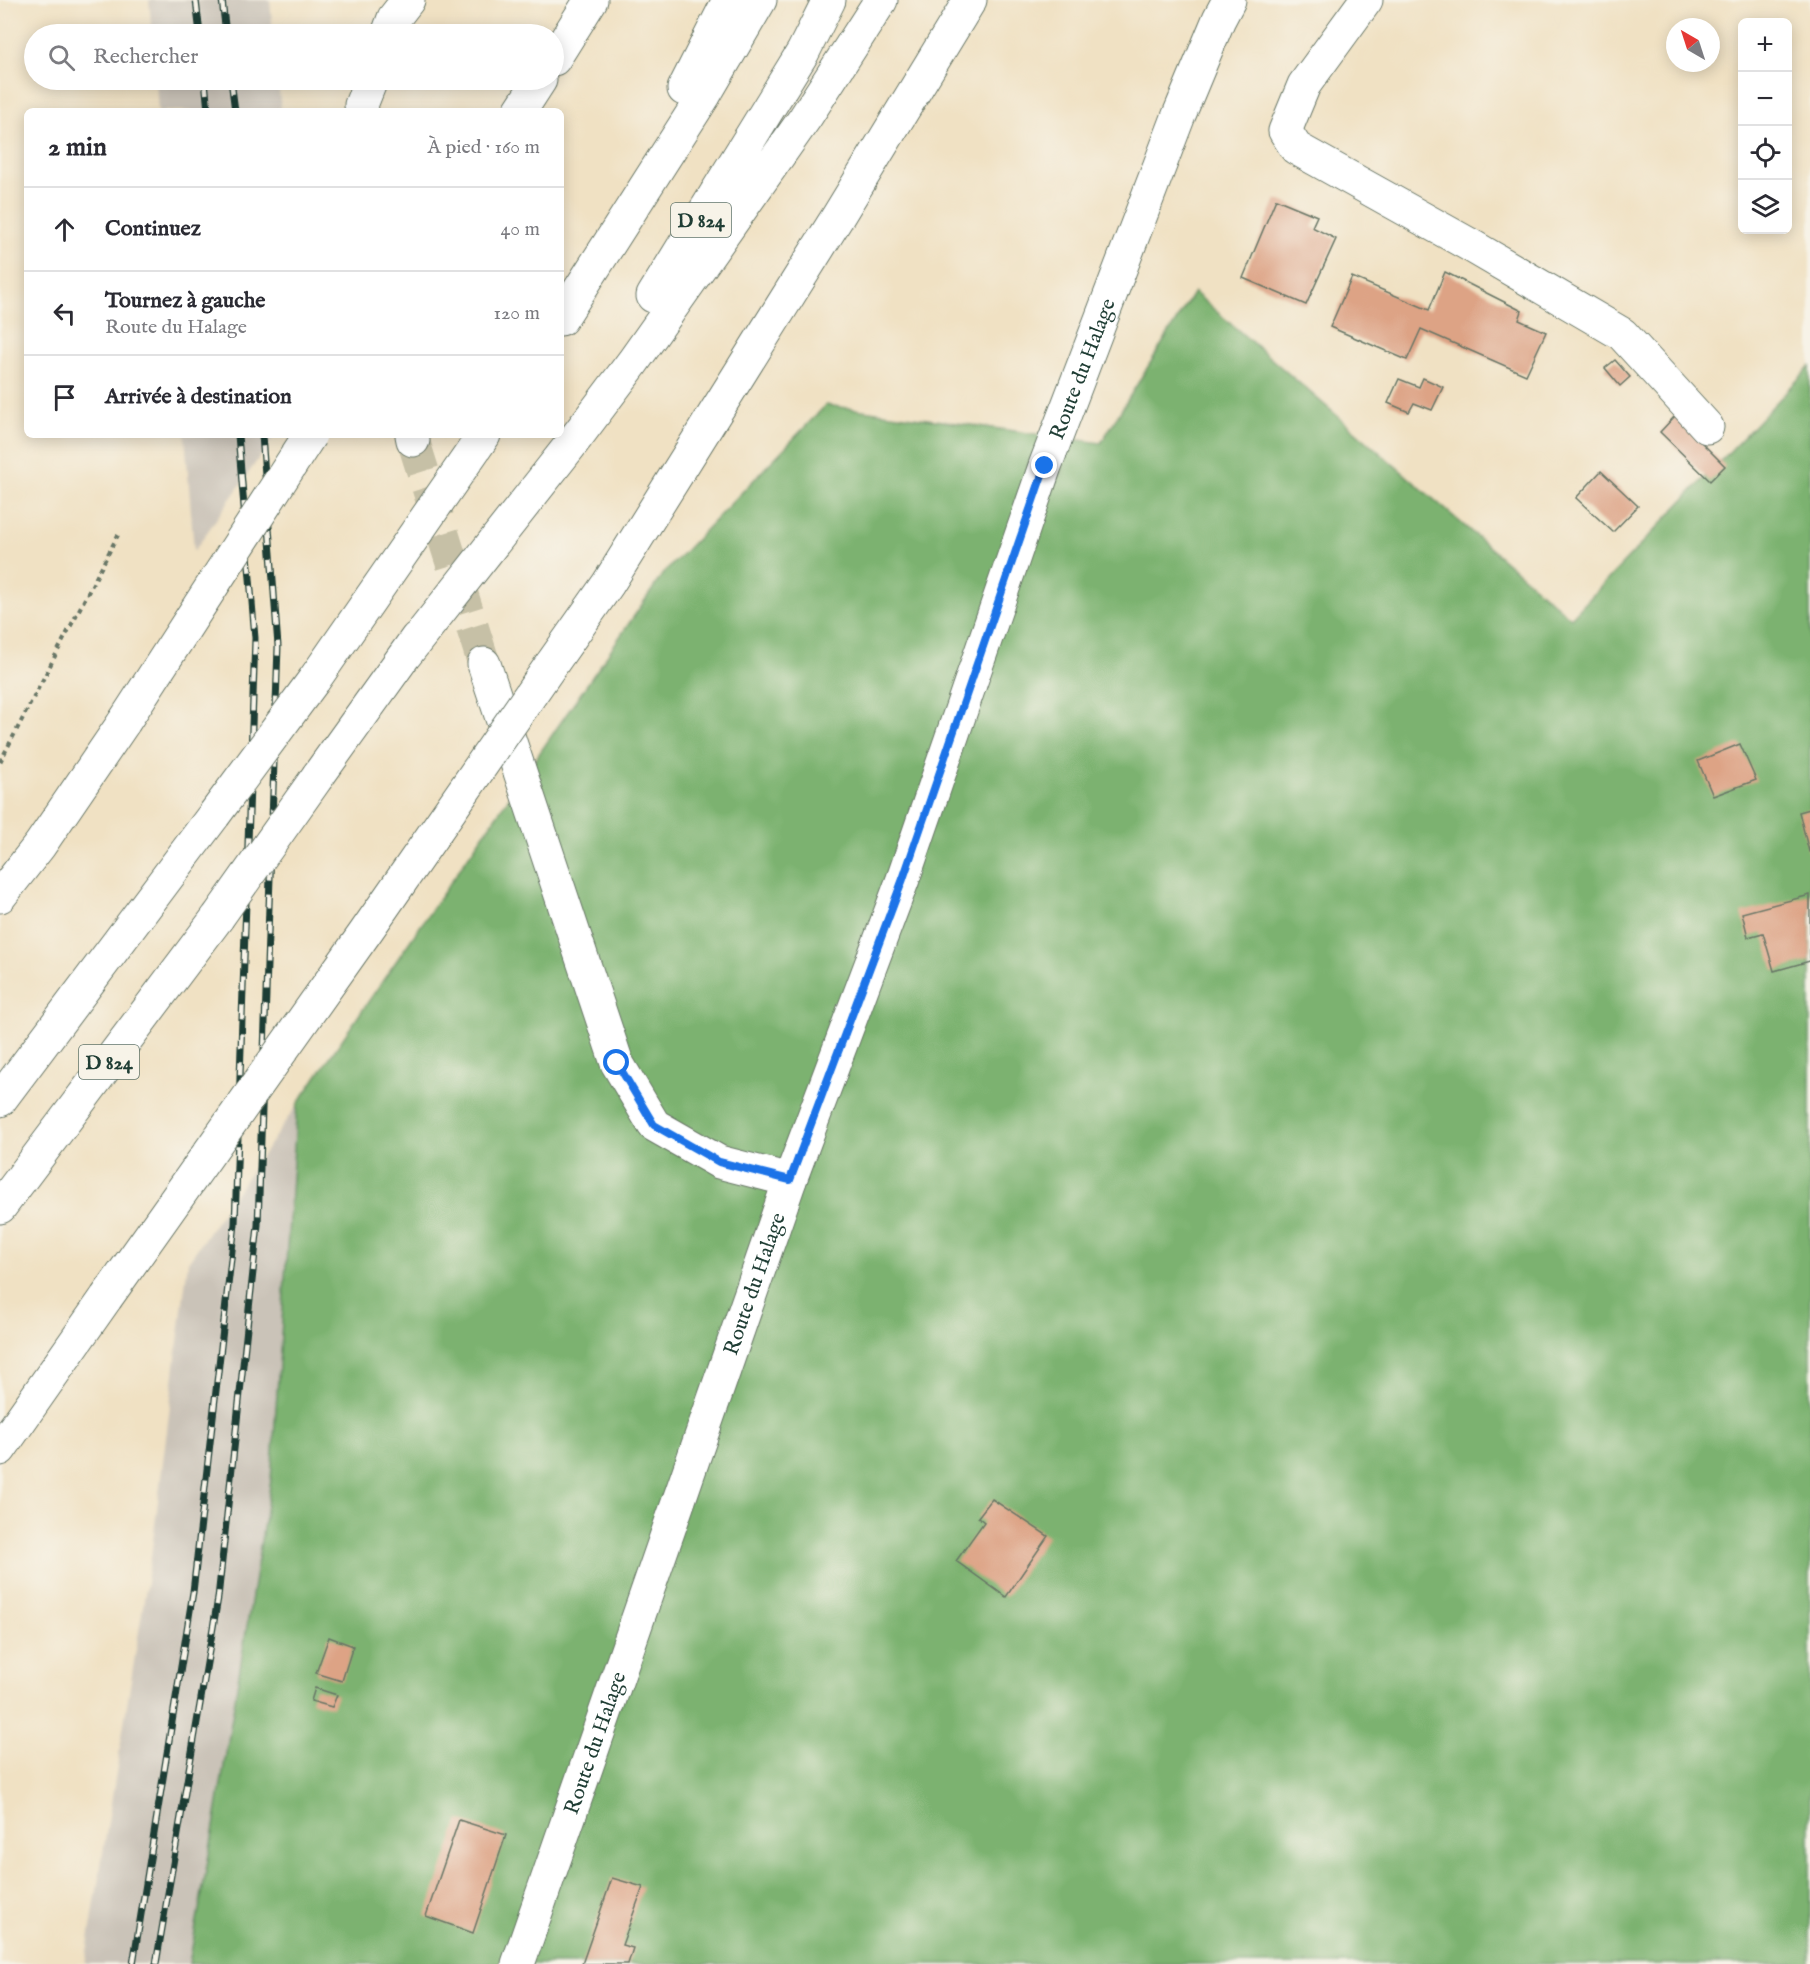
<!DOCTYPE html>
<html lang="fr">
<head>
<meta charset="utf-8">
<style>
  :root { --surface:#fff; --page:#f7f7f7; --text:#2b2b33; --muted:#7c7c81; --line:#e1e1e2 }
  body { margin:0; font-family:"IM FELL English",serif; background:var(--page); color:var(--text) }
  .controls { position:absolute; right:18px; top:18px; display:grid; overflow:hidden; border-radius:9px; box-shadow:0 3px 15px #0003 }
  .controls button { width:54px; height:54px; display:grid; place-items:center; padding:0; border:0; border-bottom:2px solid var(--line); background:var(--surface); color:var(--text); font:30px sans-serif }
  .compass { position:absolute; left:1666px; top:18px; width:54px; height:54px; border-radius:50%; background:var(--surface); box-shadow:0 3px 15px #0003; rotate:321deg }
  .stop { position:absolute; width:18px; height:18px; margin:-14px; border:4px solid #1a73e8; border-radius:50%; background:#fff }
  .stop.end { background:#1a73e8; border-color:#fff; box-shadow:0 2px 6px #0008 }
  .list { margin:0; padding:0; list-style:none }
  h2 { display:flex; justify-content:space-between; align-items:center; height:78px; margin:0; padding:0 24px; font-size:26px }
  h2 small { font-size:20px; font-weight:400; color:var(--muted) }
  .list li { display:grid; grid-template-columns:39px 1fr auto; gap:18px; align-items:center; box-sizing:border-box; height:84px; padding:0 24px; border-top:2px solid var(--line) }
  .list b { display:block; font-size:22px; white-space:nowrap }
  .list p { margin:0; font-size:20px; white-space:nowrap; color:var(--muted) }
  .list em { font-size:20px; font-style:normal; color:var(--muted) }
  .icon { flex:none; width:33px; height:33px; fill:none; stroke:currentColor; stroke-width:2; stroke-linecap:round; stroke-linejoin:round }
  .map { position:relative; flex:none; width:1810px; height:1964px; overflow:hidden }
  .search { position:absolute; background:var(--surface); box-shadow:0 3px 15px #0003; left:24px; top:24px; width:540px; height:66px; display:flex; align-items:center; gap:15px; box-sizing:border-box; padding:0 21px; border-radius:33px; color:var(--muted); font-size:22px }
  .panel { position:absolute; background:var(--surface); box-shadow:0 3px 15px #0003; left:24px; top:108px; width:540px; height:330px; border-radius:9px }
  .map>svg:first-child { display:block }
  .industrial { fill:#cac3b8 }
  .forest { fill:#7bb270; stroke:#4d7852; stroke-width:1.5 }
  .building { fill:#dda385 }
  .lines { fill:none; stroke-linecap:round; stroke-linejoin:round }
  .minor-tunnel { stroke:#c6c0a6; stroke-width:33; stroke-dasharray:33 16; stroke-linecap:butt }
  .minor-casing { stroke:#687666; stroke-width:35 }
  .major-casing { stroke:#687666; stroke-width:35 }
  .highway-casing { stroke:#687666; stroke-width:35 }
  .path { stroke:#687666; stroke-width:4; stroke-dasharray:4.5 4.5; stroke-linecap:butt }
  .minor { stroke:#fff; stroke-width:33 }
  .major { stroke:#fff; stroke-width:33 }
  .highway { stroke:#fff; stroke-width:33 }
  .rail-casing { stroke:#1f3d34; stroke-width:7 }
  .rail { stroke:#f7f3e8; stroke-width:4.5; stroke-dasharray:14; stroke-linecap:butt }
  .major-bridge-casing { stroke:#687666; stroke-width:35; stroke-linecap:butt }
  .highway-bridge-casing { stroke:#687666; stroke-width:35; stroke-linecap:butt }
  .major-bridge { stroke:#fff; stroke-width:33 }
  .highway-bridge { stroke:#fff; stroke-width:33 }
  .route { stroke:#1a73e8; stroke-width:8 }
  .labels { text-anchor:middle; stroke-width:5; stroke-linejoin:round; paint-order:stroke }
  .shield { fill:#f7f3e8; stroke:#60746a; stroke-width:1.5 }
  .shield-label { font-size:20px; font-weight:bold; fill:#1f3d34 }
  .street-label { font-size:21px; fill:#1f3d34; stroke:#f7f3e8 }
</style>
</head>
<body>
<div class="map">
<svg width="1810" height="1964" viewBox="0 0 1810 1964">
  <rect width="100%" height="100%" fill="#f7f3e8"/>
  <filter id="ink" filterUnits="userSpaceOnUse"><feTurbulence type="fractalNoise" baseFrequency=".0167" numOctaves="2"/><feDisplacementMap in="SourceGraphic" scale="12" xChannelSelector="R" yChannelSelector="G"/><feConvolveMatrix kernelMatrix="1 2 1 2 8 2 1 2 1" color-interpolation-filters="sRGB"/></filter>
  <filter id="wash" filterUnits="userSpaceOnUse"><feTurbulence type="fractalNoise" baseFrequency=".008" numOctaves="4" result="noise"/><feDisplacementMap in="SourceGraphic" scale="24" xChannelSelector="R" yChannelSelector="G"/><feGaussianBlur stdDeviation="1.35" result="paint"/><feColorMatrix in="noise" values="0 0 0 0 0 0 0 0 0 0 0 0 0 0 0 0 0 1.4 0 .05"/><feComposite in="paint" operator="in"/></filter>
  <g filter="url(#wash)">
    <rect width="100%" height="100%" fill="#f0e1c3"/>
    <!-- industrial -->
    <path class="industrial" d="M149,0H270L273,34H152Z
      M156,80H278L281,111H158Z
      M185,435H275L194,551Z
      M297,1105L271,1480L213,1833L189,1964H85L151,1557L188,1262Z"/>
    <!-- forest -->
    <path class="forest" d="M1194,292L1571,618L1810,367V1964H189L213,1833L271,1480L297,1105L663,574L826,405L1101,443Z"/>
    <g id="blocks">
      <!-- building -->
      <path class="building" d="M1276,199L1317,216L1312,227L1336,239L1306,305L1243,278Z
        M1445,272L1522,311L1519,320L1546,332L1526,375L1421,329L1407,360L1330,327L1352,277L1429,310Z
        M1615,360L1630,377L1620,386L1605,368Z
        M1423,378L1443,387L1432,410L1414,403L1409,412L1388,403L1399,379L1419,387Z
        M1675,416L1725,466L1710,481L1660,432Z
        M1601,471L1638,506L1613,532L1576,498Z
        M1740,744L1756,780L1713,796L1698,761Z
        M1810,809V852H1809L1799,812Z
        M1810,895V961L1774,971L1763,933L1748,937L1742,913Z
        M992,1499L1048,1536L1006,1597L956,1561L984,1522L978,1517Z
        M329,1637L353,1646L342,1681L316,1673Z
        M315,1688L337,1695L332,1707L311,1701Z
        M459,1820L506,1835L473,1933L426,1916Z
        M612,1878L643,1887L622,1945L633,1948L628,1964H582Z"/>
    </g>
  </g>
  <g filter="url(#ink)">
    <use href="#blocks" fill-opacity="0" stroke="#687666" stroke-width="1.5"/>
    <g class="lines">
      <!-- minor-tunnel -->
      <path class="minor-tunnel" d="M413,440L484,664"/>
      <!-- minor casing -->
      <g class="minor-casing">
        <path id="minor" d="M1366,0L1304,85L1285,131L1296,148L1470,245L1622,334L1707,427
          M388,34L394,18L408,0
          M362,111L361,105L371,80
          M412,435L413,440
          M484,664L617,1063L654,1125L719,1162L790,1180"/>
      </g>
      <!-- major casing -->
      <g class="major-casing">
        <g id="major">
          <path d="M554,59L591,0"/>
          <path d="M520,111L540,80"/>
          <path d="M551,665L608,584L837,218L970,0"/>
          <path d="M0,896L40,845L124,722"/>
          <path d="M0,1449L106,1298"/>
          <path id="s1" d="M518,1964L790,1180L903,879L1045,466L1179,115L1219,19L1229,0"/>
        </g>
      </g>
      <!-- highway casing -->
      <g class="highway-casing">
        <path id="highway" d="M684,89L729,0
          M653,296L803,52L829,0
          M561,319L705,94L760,0
          M405,655L569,447L633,362L805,118L881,0
          M314,680L484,435
          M318,776L417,638
          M0,1100L214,815
          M0,1207L218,917"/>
      </g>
      <!-- path -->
      <path class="path" d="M0,762L118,535"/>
      <!-- minor -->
      <use href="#minor" class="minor"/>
      <!-- major -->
      <use href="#major" class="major"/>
      <!-- highway -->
      <use href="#highway" class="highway"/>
      <!-- rail casing -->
      <g class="rail-casing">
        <path id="rail" d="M196,0L200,34
          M222,0L226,34
          M205,80L208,111
          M231,80L235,111
          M133,1964L193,1592L235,1224L255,638L238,435
          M156,1964L218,1598L258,1225L278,646L262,435"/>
      </g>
      <!-- rail -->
      <use href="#rail" class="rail"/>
      <!-- major-bridge casing -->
      <g class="major-bridge-casing">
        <path id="major-bridge" d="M124,722L310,435
          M106,1298L365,933L551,665"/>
      </g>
      <!-- highway-bridge casing -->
      <g class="highway-bridge-casing">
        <path id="highway-bridge" d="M214,815L314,680
          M218,917L318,776"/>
      </g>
      <!-- major-bridge -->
      <use href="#major-bridge" class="major-bridge"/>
      <!-- highway-bridge -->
      <use href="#highway-bridge" class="highway-bridge"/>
    </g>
  </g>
  <g class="lines" filter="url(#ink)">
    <!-- route -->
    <path class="route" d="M617,1063L654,1125L719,1162L790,1180L903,879L1045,466"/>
  </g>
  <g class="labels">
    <!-- shield labels -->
    <g class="shield">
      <rect x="671" y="203" width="60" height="34" rx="4.5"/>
      <rect x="79" y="1045" width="60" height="34" rx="4.5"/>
    </g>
    <g class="shield-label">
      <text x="701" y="227">D 824</text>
      <text x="109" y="1069">D 824</text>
    </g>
    <!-- street labels -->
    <g class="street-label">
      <text dy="7" stroke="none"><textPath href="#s1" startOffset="1692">Route du Halage</textPath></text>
      <text dy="7" stroke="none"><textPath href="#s1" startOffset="720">Route du Halage</textPath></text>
      <text dy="7" stroke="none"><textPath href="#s1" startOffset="234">Route du Halage</textPath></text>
    </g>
  </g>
</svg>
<div class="controls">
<button>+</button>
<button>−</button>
<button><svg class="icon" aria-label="locate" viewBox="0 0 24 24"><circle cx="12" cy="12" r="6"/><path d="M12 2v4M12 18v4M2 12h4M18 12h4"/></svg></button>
<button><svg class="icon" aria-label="layers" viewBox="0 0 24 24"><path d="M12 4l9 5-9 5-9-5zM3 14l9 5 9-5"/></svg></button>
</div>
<svg class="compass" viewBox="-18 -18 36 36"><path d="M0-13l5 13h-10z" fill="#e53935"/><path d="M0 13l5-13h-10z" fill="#7c7c81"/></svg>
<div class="stop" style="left:617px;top:1063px"></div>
<div class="stop end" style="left:1045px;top:466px"></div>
<div class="search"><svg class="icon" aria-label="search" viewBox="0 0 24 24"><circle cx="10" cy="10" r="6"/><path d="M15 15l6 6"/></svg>Rechercher</div>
<section class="panel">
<h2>2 min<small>À pied · 160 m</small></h2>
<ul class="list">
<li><svg class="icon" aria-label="ahead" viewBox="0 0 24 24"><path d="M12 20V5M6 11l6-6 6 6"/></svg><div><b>Continuez</b></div><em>40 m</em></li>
<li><svg class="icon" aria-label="left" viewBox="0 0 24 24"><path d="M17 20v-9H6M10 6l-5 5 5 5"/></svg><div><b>Tournez à gauche</b><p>Route du Halage</p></div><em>120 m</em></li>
<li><svg class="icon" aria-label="arrive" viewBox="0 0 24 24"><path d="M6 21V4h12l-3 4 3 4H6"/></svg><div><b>Arrivée à destination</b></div></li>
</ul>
</section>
</div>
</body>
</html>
